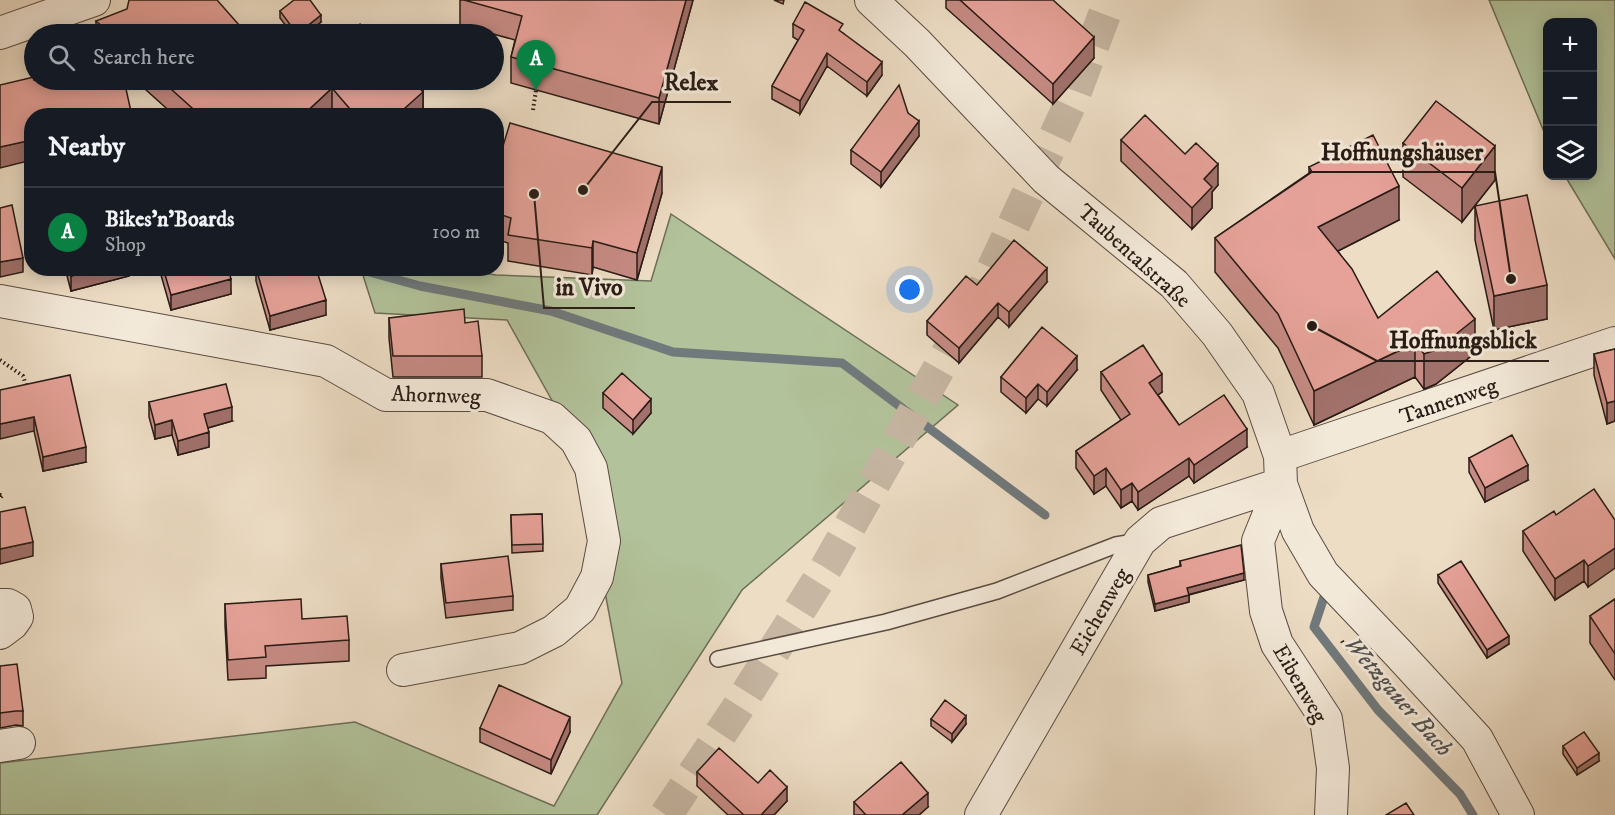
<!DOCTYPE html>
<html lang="en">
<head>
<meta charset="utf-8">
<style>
  :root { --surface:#171b24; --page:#20242c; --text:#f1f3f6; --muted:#9ea1a6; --line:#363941; --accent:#0b8043 }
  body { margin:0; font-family:"IM FELL DW Pica",serif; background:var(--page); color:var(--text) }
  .controls { position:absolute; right:18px; top:18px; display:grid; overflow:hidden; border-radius:12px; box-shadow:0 3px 15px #0003 }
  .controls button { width:54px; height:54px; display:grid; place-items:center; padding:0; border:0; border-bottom:2px solid var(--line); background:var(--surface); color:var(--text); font:30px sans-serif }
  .you { position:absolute; left:910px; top:290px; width:21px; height:21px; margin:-15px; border:4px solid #fff; border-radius:50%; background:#1a73e8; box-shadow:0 0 0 9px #1a73e833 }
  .badge { display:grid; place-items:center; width:39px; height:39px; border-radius:50%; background:var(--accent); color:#fff; font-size:20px; font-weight:700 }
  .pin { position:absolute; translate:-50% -50px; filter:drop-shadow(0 2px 3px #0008) }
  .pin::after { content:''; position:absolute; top:32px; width:21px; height:18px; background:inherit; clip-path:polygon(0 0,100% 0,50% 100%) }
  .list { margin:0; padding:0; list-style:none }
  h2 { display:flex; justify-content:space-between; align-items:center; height:78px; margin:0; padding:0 24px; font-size:26px }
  h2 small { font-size:20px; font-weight:400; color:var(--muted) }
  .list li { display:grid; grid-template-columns:39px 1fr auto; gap:18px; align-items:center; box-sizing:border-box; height:90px; padding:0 24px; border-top:2px solid var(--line) }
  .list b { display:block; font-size:22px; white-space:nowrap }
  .list p { margin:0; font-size:20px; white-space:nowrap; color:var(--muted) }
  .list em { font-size:20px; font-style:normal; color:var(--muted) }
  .icon { flex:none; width:33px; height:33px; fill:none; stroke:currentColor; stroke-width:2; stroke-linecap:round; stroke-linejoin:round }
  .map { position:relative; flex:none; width:1615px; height:815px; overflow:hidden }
  .search { position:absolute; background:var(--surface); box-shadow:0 3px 15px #0003; left:24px; top:24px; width:480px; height:66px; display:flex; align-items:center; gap:15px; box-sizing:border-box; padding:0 21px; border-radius:33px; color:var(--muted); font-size:22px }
  .panel { position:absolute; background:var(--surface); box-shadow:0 3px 15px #0003; left:24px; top:108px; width:480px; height:168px; border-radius:24px }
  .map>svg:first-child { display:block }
  .green { fill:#b2c29a; stroke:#6d6e58; stroke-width:1.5 }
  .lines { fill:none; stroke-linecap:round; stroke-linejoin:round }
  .stream { stroke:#70797c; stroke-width:9 }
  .highway-tunnel { stroke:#c6b6a2; stroke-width:33; stroke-dasharray:33 16; stroke-linecap:butt }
  .lane-casing { stroke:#594c41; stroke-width:18 }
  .street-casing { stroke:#594c41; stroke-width:34 }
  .path { stroke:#281b15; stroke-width:4; stroke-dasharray:1.5 3; stroke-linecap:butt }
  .lane { stroke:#f3e9d9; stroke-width:15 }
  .street { stroke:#f3e9d9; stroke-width:32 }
  .wall { fill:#c68b84; stroke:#281b15; stroke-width:1.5 }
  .shaded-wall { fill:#a1716b; stroke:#281b15; stroke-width:1.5 }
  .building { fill:#e6a299; stroke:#281b15; stroke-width:1.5 }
  .labels { text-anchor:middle; stroke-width:6; stroke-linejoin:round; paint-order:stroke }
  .street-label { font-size:22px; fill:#281b15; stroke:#f3e9d9 }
  .water-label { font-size:24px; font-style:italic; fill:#525251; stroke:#f3e9d9 }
  .leader { fill:none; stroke:#281b15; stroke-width:2 }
  .callout-dot { fill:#281b15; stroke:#f3e9d9; stroke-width:2 }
  .callout-label { font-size:24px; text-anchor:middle; font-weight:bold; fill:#281b15; stroke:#f3e9d9; stroke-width:6; stroke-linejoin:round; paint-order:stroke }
</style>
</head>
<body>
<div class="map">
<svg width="1615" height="815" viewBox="0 0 1615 815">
  <rect width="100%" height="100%" fill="#edddc5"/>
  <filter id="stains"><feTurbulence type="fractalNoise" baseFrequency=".00333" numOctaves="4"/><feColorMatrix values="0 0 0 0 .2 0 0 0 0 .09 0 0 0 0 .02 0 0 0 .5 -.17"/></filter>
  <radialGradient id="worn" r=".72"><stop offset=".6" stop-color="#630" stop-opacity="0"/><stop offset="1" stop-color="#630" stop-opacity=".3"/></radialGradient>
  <!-- green -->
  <path class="green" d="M1489,0H1615V259L1565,176H1592V22H1548L1547,139Z
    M671,214L958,405L742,590L597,815H0V763L355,722L554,806L622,683L578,447L507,320L375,313L361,269L452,268L496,275L651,281Z"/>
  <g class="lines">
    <!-- stream -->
    <path class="stream" d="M355,268L420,286L551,311L673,352L842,363L1045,515
      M1324,597L1314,627L1378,710L1460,794L1473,815"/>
    <!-- highway-tunnel -->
    <path class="highway-tunnel" d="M666,815L735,712L826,568L981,294L1073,98L1110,0"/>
    <!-- lane casing -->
    <g class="lane-casing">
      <path id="lane" d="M718,659L886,622L997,591L1116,545L1140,541"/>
    </g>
    <!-- street casing -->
    <g class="street-casing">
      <path id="street" d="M871,0L917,43L1046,179L1174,284L1217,334L1258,393L1280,456L1281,484L1298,531L1323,574L1398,653L1477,739L1518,815
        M0,33L94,0
        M0,301L326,361L386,395H487L552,418L576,440L591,468L604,541L597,577L580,609L554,631L520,648L403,670
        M1280,456L1615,343
        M1281,484L1258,541L1266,611L1277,644L1326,719L1333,768L1331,815
        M0,605H8L15,609L17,617L12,624L0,633
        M0,746L19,743
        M981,815L1140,541L1161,523L1281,484"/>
    </g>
    <!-- path -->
    <path class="path" d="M533,110L536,90
      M0,360L23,376L27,388
      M0,495H3L0,498
      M1342,641L1344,645L1353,653"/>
    <!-- lane -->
    <use href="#lane" class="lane"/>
    <!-- street -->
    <use href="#street" class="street"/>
  </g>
  <!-- wall -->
  <path class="wall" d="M460,0H693L659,124L511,83V57L515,40L460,25Z
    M774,0H784L783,4Z
    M946,0H1053L1094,58L1053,104L946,8Z
    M280,11L321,22L306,34H292L280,18Z
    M96,21L247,34H96Z
    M793,24L843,33L882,75L867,96L827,66L800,114L772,99V86L798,40L793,37Z
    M135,80H423V115L336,116L332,111L328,116H175Z
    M908,113L919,136L881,187L851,164V150Z
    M1121,140L1218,185L1212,192V208L1192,229L1121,161Z
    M1403,143L1495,180L1462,222L1403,177Z
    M1309,167L1399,220L1338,251L1378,318L1475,353L1436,384L1424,389L1415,377L1314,425L1278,348L1215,272V238L1309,173Z
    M496,169L662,193L637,280L593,267L592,275L508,261V243L496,239Z
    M1475,206L1547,319L1494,330L1475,240Z
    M65,268H129V276L71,291Z
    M159,268H228L231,294L171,310Z
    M256,268H316L326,315L270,330L256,281Z
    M1047,282L1009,327L998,317L959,363L927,335V321L977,285Z
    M389,318L465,323L482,356V377H393L389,338Z
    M1615,349V421L1607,424L1594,375V354Z
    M1077,370L1047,406L1038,399L1026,413L1001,392V377Z
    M1101,372L1162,392L1158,395L1179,425L1247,447L1194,483L1189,476L1138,510L1132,501L1121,508L1106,486L1094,494L1076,468V451L1121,420L1101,390Z
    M0,390L86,462L43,471L34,431Z
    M603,393L651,413L633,434L603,408Z
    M149,402L232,421L208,428L209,447L178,455L172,435L155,439L149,417Z
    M1469,458L1528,480L1485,502L1469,472Z
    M542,514L543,551L512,553L511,515Z
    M1556,515L1615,520L1588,587L1584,581L1555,600L1523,551V531Z
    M1180,561L1244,580L1189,595V602L1155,611L1148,582V575L1180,566Z
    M441,564L513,596V610L446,618L441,578Z
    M1438,575L1509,644L1487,658L1438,583Z
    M1615,599V680L1590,643V616Z
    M225,604L302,619L349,640V661L266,666V678L228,680L225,625Z
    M0,666L23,711V726L16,725L0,728Z
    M931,719L966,724L952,742L931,726Z
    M480,728L570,732L551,774L480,742Z
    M1563,746L1599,761L1577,775L1563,754Z
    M697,772L758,783L787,801L774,815H728L697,786Z
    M854,802L928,807L919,815H854Z"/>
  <!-- shaded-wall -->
  <path class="shaded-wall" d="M686,0H693L659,124V98Z
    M321,15V22L306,34H297Z
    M1094,37V58L1053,104V84Z
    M827,53V66L800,114V101Z
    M882,62V75L867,96V82Z
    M412,80H423V115L396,116Z
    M332,88V111L328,116H302Z
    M919,121V136L881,187V172Z
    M32,140V160L0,168V147Z
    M1495,146V180L1462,222V188Z
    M1218,164V185L1212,192V208L1192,229V208L1204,179Z
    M662,167V193L637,280V253Z
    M1399,186V220L1318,261V227Z
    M593,241V267L592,275V248Z
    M23,258V272L0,277V262Z
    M101,268H129V276L71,291V276Z
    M1047,268V282L1009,327V312Z
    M231,279V294L171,310V295Z
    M1547,285V319L1494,330V296Z
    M326,300V315L270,330V316Z
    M998,303V317L959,363V348Z
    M1475,319V353L1436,384L1424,389V354Z
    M1415,343V377L1314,425V391Z
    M1077,356V370L1047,406V392Z
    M1162,374V392L1149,401V383Z
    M1038,384V399L1026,413V398Z
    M651,399V413L633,434V420Z
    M1615,401V421L1607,424V403Z
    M232,407V421L204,429V414Z
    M34,417V431L0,439V424Z
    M172,420V435L155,439V425Z
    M1247,429V447L1194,483V465Z
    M209,432V447L178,455V441Z
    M86,447V462L43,471V457Z
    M1189,458V476L1138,510V492Z
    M1528,465V480L1485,502V488Z
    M1106,468V486L1094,494V476Z
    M1132,483V501L1121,508V490Z
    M33,542V556L0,564V549Z
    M1615,548V568L1588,587V566Z
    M1584,560V581L1555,600V579Z
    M1244,573V580L1187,595V588Z
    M1189,595V602L1155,611V604Z
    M1509,636V644L1487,658V650Z
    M966,716V724L952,742V734Z
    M570,717V732L551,774V760Z
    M1599,753V761L1577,775V768Z
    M787,787V801L774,815H761Z
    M928,793V807L919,815H902Z"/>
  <!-- building -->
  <path class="building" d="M129,0H217L247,34H111L96,21L127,9Z
    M294,0H310L321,15L297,34L280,11Z
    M464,0H686L659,98L511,57L522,16Z
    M960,0H1053L1094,37L1053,84Z
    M805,2L843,24L839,30L882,62L867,82L827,53L800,101L772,86L804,30L793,24Z
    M360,24L369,34H348Z
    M34,77V80H124L132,116H32V140L0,147V85Z
    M161,80H413L423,92L396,116H356L332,88L302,116H201Z
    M899,85L908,113L919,121L881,172L851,150Z
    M1436,101L1495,146L1462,188L1403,143Z
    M1145,115L1185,154L1196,143L1218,164L1204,179L1212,187L1192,208L1121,140Z
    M510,123L662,167L637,253L593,241L592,248L508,235L511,218L496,213V169Z
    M1373,135L1399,186L1318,227L1352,269L1378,318L1437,271L1475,319L1436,350L1424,354L1415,343L1314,391L1278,314L1215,238L1312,172L1309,167Z
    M1527,195L1547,285L1494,296L1475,206Z
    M12,205L23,258L0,262V208Z
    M1014,240L1047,268L1009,312L998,303L959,348L927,321L966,276L977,285Z
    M69,268H101L71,276Z
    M163,268H228L231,279L171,295Z
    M256,268H316L326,300L270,316Z
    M464,309L465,323L478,321L482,356H393L389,318Z
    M1042,327L1077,356L1047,392L1038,384L1026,398L1001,377Z
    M1143,345L1162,374L1149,383L1179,425L1224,395L1247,429L1194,465L1189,458L1138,492L1132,483L1121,490L1106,468L1094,476L1076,451L1130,414L1101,372Z
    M1615,349V401L1607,403L1594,354Z
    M622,373L651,399L633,420L603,393Z
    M70,375L86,447L43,457L34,417L0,424V390Z
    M226,384L232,407L204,414L209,432L178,441L172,420L155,425L149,402Z
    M1512,435L1528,465L1485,488L1469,458Z
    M1594,489L1615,520V548L1588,566L1584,560L1555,579L1523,531L1554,511L1556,515Z
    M25,507L33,542L0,549V512Z
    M542,514L543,544L512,545L511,515Z
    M1241,545L1244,573L1187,588L1189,595L1155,604L1148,575L1181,566L1180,561Z
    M508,556L513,596L446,603L441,564Z
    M1461,561L1509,636L1487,650L1438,575Z
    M301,599L302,619L347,616L349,640L265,646L266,657L228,660L225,604Z
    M1615,599V654L1590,616Z
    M17,664L23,711H16L0,713V666Z
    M499,685L570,717L551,760L480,728Z
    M945,700L966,716L952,734L931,719Z
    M1584,732L1599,753L1577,768L1563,746Z
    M719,748L758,783L770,770L787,787L761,815H744L697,772Z
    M901,762L928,793L902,815H866L854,802Z
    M1406,803L1414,815H1386Z"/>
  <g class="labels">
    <!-- street labels -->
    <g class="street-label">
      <text transform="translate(1135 255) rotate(42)" y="8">Taubentalstraße</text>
      <text transform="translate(436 394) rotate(2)" y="8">Ahornweg</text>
      <text transform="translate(1448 400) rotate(-19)" y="8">Tannenweg</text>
      <text transform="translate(1099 611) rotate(-60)" y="8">Eichenweg</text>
      <text transform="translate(1301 683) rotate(60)" y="8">Eibenweg</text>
    </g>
    <!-- water labels -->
    <g class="water-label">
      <text transform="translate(1399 696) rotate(49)" y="8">Wetzgauer Bach</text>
    </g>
  </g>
  <!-- callouts -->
  <path class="leader" d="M583 190L652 102H731M1511 279L1495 172H1309M534 194L544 308H635M1312 326L1377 361H1549"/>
  <g class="callout-dot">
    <circle cx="583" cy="190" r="6"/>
    <circle cx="1511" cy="279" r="6"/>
    <circle cx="534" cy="194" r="6"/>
    <circle cx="1312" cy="326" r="6"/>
  </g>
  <g class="callout-label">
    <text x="691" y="90">Relex</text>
    <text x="1402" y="160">Hoffnungshäuser</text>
    <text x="589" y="295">in Vivo</text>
    <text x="1463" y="348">Hoffnungsblick</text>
  </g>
  <rect width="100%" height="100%" filter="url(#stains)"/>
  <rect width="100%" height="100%" fill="url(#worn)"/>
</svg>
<div class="controls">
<button>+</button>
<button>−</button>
<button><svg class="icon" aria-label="layers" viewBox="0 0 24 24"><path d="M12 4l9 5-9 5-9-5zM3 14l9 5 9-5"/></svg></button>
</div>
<div class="you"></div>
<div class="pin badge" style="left:536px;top:90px">A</div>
<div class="search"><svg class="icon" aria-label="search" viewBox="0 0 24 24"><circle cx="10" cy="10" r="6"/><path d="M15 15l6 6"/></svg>Search here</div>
<section class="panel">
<h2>Nearby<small></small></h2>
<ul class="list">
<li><span class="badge">A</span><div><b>Bikes'n'Boards</b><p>Shop</p></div><em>100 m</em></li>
</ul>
</section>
</div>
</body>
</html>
